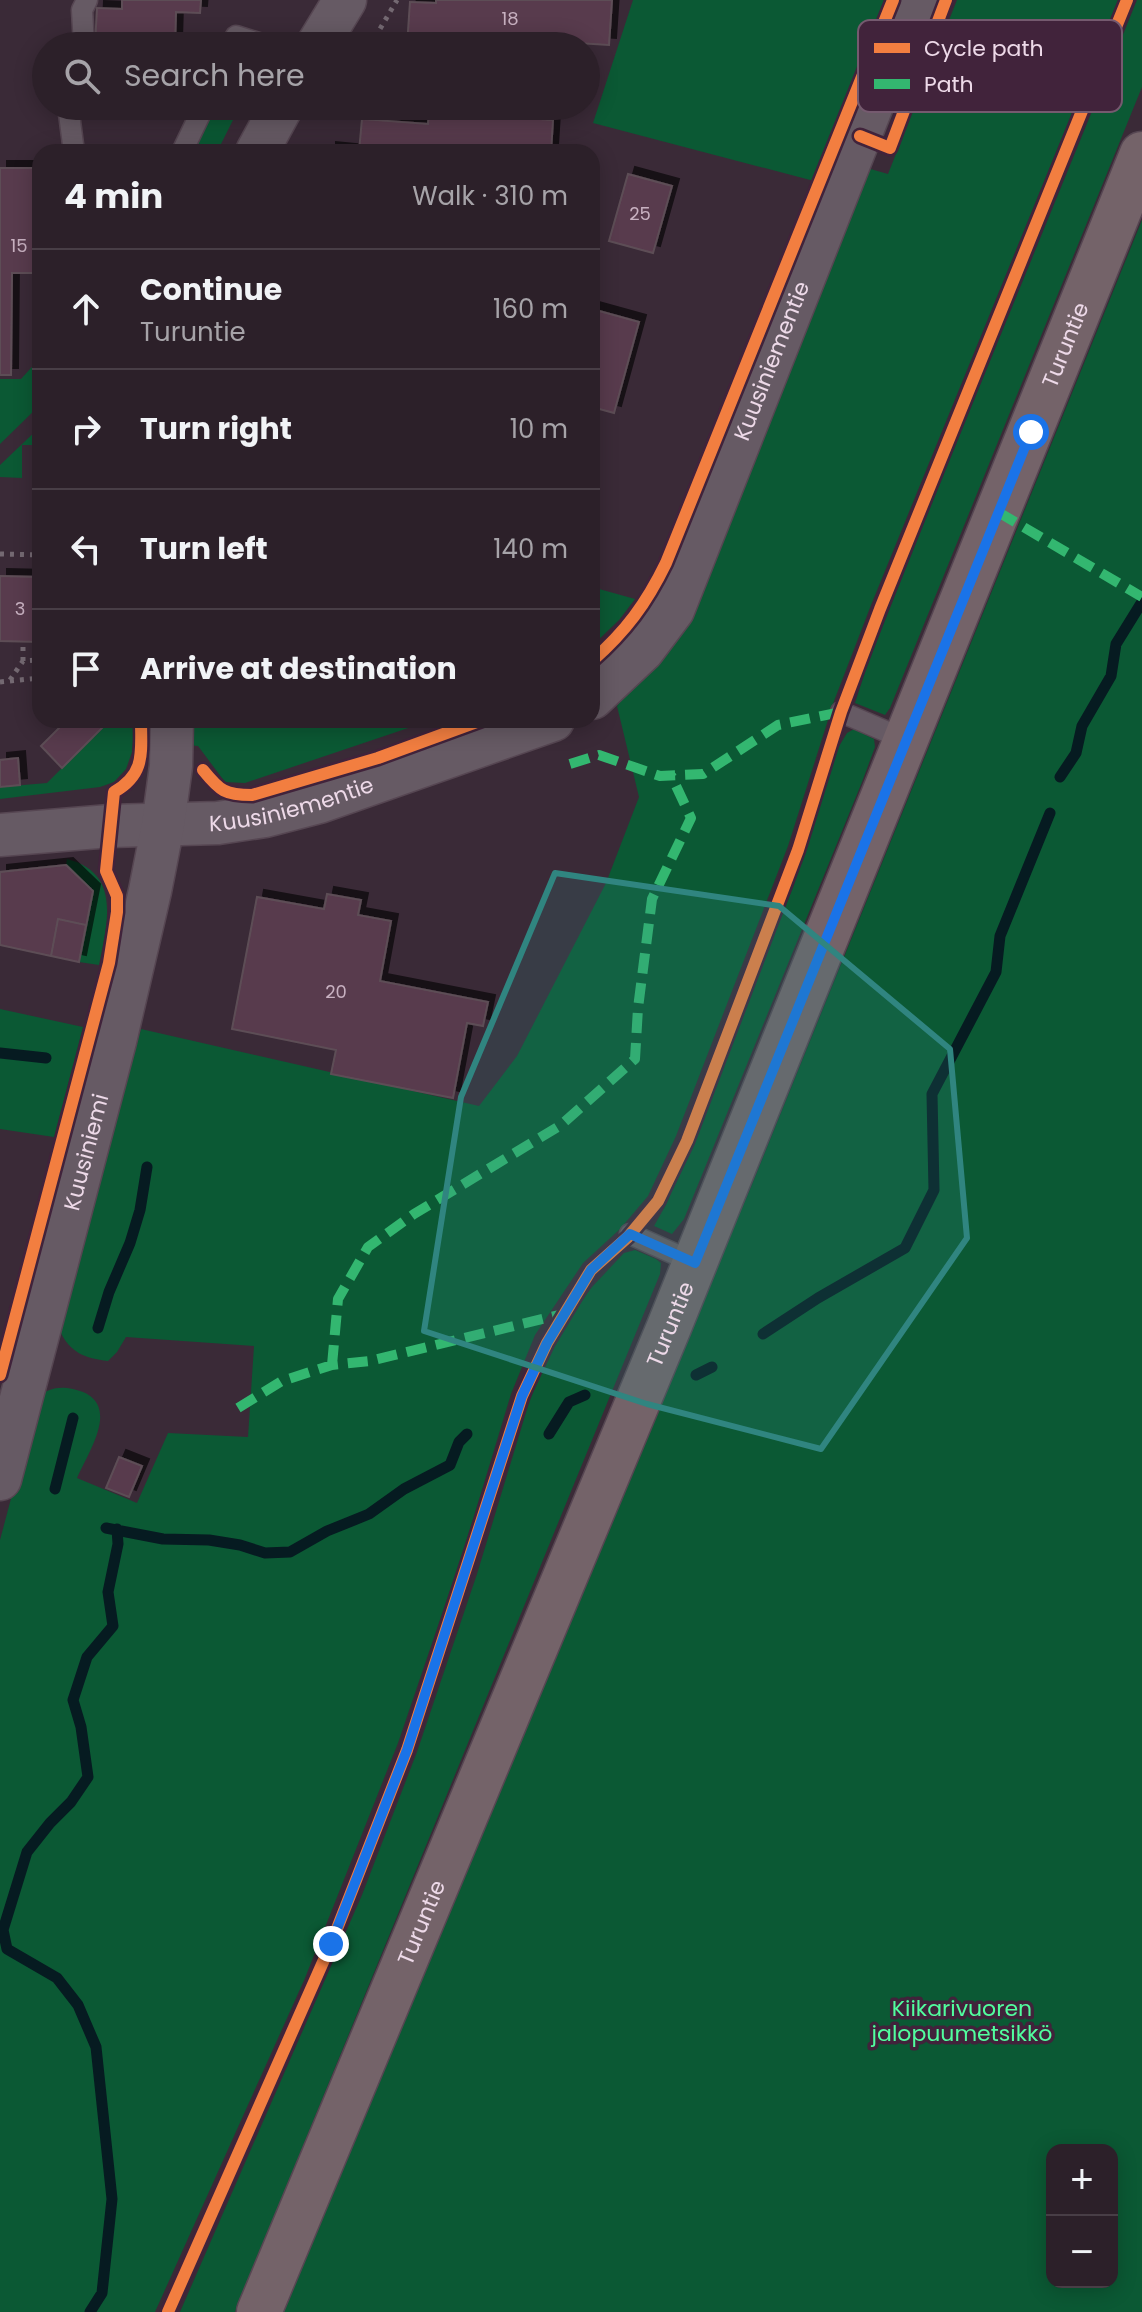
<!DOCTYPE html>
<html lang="en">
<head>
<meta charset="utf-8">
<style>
  :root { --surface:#2c2029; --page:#342831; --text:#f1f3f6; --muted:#a6a3a8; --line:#483e46 }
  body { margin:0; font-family:Poppins,sans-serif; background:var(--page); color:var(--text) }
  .controls { position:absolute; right:24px; bottom:24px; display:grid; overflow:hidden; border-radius:16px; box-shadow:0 4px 20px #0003 }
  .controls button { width:72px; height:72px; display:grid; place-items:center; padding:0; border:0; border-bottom:2px solid var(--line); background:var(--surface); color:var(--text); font:40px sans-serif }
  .stop { position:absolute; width:24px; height:24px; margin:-18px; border:6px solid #1a73e8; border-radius:50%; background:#fff }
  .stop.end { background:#1a73e8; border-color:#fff; box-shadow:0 2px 8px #0008 }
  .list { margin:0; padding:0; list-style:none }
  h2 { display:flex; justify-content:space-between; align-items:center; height:104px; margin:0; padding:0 32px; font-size:34px }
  h2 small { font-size:26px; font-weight:400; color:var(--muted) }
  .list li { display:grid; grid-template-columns:52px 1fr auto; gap:24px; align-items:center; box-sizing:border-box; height:120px; padding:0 32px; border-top:2px solid var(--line) }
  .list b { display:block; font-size:30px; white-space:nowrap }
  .list p { margin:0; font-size:26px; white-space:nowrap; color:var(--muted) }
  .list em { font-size:26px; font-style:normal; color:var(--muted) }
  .icon { flex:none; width:44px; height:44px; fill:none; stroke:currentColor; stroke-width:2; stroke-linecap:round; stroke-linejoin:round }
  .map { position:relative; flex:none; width:1142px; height:2312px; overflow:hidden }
  .search { position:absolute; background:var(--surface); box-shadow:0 4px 20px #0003; left:32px; top:32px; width:568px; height:88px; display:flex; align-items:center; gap:20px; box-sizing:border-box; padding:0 28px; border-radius:44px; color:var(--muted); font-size:30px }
  .panel { position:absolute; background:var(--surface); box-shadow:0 4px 20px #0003; left:32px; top:144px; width:568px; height:584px; border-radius:24px }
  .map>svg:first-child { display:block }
  .green { fill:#0b5934; fill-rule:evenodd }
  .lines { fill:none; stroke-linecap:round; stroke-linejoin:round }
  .stream { stroke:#061b21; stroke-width:11 }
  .building { fill:#593a4d; stroke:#5d4e56; stroke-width:2; filter:url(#shadow) }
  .service-casing { stroke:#564652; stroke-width:23 }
  .minor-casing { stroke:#564652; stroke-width:45 }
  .primary-casing { stroke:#564652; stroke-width:47 }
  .path { stroke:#746972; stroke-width:5; stroke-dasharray:4 6; stroke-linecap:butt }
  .service { stroke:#665a64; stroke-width:20 }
  .minor { stroke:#665a64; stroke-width:42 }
  .primary { stroke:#746369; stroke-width:44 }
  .quiet { stroke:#33b770; stroke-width:10; stroke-dasharray:20 10; stroke-linecap:butt }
  .cycleway-casing { stroke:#41233b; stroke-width:17 }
  .cycleway { stroke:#f27e40; stroke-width:12 }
  .route { stroke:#1a73e8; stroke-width:10 }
  .marked { fill:#308580; fill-opacity:0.2; stroke:#308580; stroke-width:6; stroke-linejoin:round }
  .labels { text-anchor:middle; stroke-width:7; stroke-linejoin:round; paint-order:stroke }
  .number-label { font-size:18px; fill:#c8b1c1 }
  .street-label { font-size:22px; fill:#edd9e8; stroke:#41233b }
  .park-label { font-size:22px; fill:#51fd9e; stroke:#41233b }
  .key { fill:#41233b; stroke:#755a6f; stroke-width:2 }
  .key-label { font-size:22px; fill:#edd9e8 }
</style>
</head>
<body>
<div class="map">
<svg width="1142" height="2312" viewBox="0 0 1142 2312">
  <defs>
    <filter id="shadow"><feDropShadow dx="7" dy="-7" stdDeviation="0" flood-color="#0009"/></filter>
  </defs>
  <rect width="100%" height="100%" fill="#3a2a37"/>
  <!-- green -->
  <path class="green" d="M633,0H884L814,181L593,123Z
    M957,0H1118L871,605L834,701L788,846L676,1136L648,1196L620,1229L583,1263L535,1335L511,1394L464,1549L398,1743L305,1978L155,2312H0V1540L38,1397C49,1388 59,1386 73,1389C124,1400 90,1449 77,1478L137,1503L168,1433L248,1437L254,1346L126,1337L117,1352L108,1361C85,1358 70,1353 60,1331L141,1029L479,1106L517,1056L606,883L639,797L617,706L690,615L867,168L888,174Z
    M1137,0H1142V87L890,708L885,715L855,703L867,666C955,443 1048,222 1137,0Z
    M210,106H240L217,152H183Z
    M1142,220V2312H283L610,1517L751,1187ZM1052,2150H1112V2282H1052Z
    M40,358V405L0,444V379H21Z
    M40,427V445H22V478L0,477V465Z
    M592,587L635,599L619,620L592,646Z
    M110,720H135L132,752L126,769L114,782L100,787L0,799V787L47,783Z
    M189,720H432L245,783L225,782L198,746L188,745Z
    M854,729L874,739L875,747L862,782L684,1219L672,1234L654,1226L667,1203L794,885L838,748L847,733Z
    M67,859C122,873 107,924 99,965L79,962L50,882L48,867L66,865Z
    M0,1009L83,1027L54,1137L0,1129Z
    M635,1250L656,1259L661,1263L660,1274L235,2312H180L362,1895L417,1752L477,1574L528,1406L544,1363L557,1335L592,1287L624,1253Z"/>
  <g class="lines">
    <!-- stream -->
    <path class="stream" d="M1060,777L1076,753L1082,726L1111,676L1116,644L1142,602
      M0,1053L46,1058
      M98,1328L109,1292L130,1243L140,1210L147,1167
      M763,1334L818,1298L905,1248L934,1190L932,1094L996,972L1000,936L1050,813
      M696,1375L712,1367
      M549,1434L569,1402L585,1395
      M55,1489L73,1418
      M106,1528L163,1539L209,1540L240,1545L265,1553L290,1552L327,1531L369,1514L404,1489L450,1465L459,1442L467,1434
      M90,2312L102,2293L112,2199L96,2047L78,2005L57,1978L7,1949L3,1930L27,1852L50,1823L71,1802L88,1777L81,1727L73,1700L87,1657L113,1626L108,1592L118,1544L117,1529"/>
  </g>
  <!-- building -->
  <path class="building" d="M122,0H201L200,13L176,12L175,46H95L97,8L122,9Z
    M436,0H612L609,45L434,34L433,46H407L410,2L436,3Z
    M93,106H172V114L93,111Z
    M429,111L553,120L551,152H329V149L359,152L362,119L428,124Z
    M0,168H40L38,273H12L11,375H0Z
    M628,174L672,186L653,253L609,241Z
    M592,309L639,322L614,413L592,407Z
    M0,576L40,577V642L0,641Z
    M67,720H110L62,768L41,746Z
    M18,758L20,785L0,787V760Z
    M66,865L93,891L79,962L0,945V872Z
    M327,894L361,900L358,915L391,921L380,981L488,1002L483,1026L467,1023L453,1098L331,1074L336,1050L232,1029L257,897L324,909Z
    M58,919L86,925L79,962L51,956Z
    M119,1457L142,1466L129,1497L106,1488Z"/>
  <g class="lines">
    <!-- service casing -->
    <g class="service-casing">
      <path id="service" d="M84,46L82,10L87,0
        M231,46L236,36L268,46
        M68,106L74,152
        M182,152L204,106
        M841,712L906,740
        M630,1234L695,1263"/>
    </g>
    <!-- minor casing -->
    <g class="minor-casing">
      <g id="minor">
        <path d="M317,46L345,0"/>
        <path d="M257,152L282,106"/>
        <path id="s1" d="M592,698L643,650L673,610L874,100L901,45L919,0"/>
        <path id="s2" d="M0,835L110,826L218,823L265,816L319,802L553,720"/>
        <path id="s3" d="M0,1479L115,1041L150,891L163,825L171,766L172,720"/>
      </g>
    </g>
    <!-- primary casing -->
    <g class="primary-casing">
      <g id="primary">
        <path id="s4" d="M259,2312L669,1327L1142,154"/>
      </g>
    </g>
    <!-- path -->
    <path class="path" d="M370,46L397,0
      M0,554L40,555
      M23,661V642
      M10,680L23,661L40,660
      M0,682L40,678"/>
    <!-- service -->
    <use href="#service" class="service"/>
    <!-- minor -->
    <use href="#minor" class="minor"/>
    <!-- primary -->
    <use href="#primary" class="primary"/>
    <!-- quiet -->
    <path class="quiet" d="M998,512L1142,597
      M570,764L599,755L660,776L703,774L778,725L841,712
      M332,1365L338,1299L368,1247L414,1214L561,1125L635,1059L638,1008L652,899L691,818L671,775
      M238,1408L282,1381L332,1365L370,1361L563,1314"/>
    <!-- cycleway casing -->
    <g class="cycleway-casing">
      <path id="cycleway" d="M860,136L890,148L946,0
        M592,661C626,631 646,604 666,563L893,0
        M203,770C220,791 225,795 252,795L378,758L482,720
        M0,1375L109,963L117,912V896L106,871L114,792C146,774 141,752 141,720
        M168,2312L331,1944L407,1750L522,1396L547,1343L591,1270L628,1237L658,1201L687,1141L798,850L841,712L880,609L1127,0"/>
    </g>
    <!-- cycleway -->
    <use href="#cycleway" class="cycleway"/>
  </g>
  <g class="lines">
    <!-- route -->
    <path class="route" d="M331,1944L407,1750L522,1396L547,1343L591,1270L630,1234L695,1263L1031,432"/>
  </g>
  <!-- marked area -->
  <path class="marked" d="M555,873L779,906L950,1049L967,1238L821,1449L647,1404L424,1331L461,1097Z"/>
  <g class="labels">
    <!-- number labels -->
    <g class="number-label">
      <text x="510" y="25">18</text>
      <text x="640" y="220">25</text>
      <text x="19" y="252">15</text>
      <text x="20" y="615">3</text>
      <text x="336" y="998">20</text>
    </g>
    <!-- street labels -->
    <g class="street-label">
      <text dy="8" stroke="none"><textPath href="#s4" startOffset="2126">Turuntie</textPath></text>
      <text dy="8" stroke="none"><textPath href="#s1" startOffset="388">Kuusiniementie</textPath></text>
      <text dy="8" stroke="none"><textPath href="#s2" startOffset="294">Kuusiniementie</textPath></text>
      <text dy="8" stroke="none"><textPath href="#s3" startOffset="338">Kuusiniemi</textPath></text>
      <text dy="8" stroke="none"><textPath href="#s4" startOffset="1070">Turuntie</textPath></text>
      <text dy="8" stroke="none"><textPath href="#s4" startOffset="422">Turuntie</textPath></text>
    </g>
    <!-- park labels -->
    <g class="park-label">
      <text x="962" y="2016">Kiikarivuoren<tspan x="962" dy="25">jalopuumetsikkö</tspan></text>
    </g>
  </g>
  <!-- legend -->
  <rect x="858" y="20" width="264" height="92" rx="12" class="key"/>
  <rect x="874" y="43" width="36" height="10" fill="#f27e40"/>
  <rect x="874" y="79" width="36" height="10" fill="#33b770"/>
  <g class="key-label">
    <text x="924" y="56">Cycle path</text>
    <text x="924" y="92">Path</text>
  </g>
</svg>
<div class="controls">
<button>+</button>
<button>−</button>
</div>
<div class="stop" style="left:1031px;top:432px"></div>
<div class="stop end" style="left:331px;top:1944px"></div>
<div class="search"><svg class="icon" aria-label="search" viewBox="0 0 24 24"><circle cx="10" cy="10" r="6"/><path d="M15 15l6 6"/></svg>Search here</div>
<section class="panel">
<h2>4 min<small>Walk · 310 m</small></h2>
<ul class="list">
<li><svg class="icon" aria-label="ahead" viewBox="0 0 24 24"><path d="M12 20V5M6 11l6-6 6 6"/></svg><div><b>Continue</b><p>Turuntie</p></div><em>160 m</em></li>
<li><svg class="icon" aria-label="right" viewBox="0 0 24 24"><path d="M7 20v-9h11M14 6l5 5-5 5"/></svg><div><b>Turn right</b></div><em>10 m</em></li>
<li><svg class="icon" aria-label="left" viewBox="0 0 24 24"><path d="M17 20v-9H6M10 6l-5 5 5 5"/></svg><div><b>Turn left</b></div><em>140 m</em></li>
<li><svg class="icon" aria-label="arrive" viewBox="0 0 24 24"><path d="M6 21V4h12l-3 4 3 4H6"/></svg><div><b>Arrive at destination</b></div></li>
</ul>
</section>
</div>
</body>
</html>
